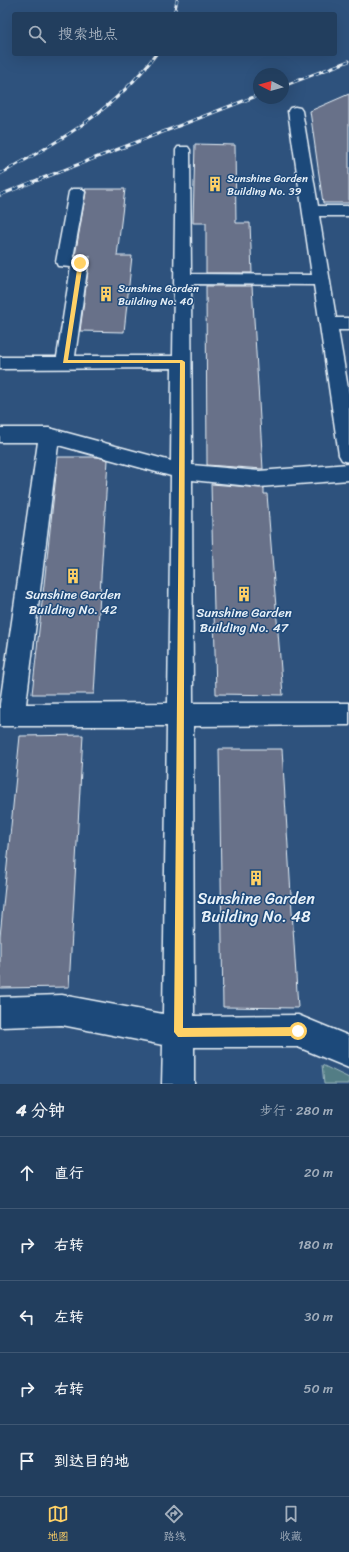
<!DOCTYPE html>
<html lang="zh">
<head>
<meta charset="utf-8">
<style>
  :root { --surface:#223e5e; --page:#2e4967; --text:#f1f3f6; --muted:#a2aebc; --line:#3f5773; --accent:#ffd166 }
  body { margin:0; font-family:Sriracha,"LXGW WenKai TC",sans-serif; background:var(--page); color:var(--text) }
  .compass { position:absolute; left:253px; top:68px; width:36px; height:36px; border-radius:50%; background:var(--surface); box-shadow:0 4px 16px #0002; rotate:276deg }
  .stop { position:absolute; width:12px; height:12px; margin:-9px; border:3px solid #ffd166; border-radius:50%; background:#fff }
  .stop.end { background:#ffd166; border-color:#fff; box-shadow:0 1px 4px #0008 }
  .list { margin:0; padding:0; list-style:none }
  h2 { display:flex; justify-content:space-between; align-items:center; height:52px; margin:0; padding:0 16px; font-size:17px }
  h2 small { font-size:13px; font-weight:400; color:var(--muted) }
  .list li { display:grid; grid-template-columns:26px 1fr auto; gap:12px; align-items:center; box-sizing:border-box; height:72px; padding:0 16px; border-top:1px solid var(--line) }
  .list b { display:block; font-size:15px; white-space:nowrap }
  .list em { font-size:13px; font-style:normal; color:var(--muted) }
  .icon { flex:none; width:22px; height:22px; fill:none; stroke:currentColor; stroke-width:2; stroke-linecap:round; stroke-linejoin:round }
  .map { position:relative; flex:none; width:349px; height:1084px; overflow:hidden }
  .search { position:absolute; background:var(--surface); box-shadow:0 4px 16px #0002; left:12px; right:12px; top:12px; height:44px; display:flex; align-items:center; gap:10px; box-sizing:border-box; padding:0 14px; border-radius:4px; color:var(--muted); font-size:15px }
  .sheet { height:412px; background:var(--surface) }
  nav { display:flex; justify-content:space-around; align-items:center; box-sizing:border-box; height:56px; border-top:1px solid var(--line); background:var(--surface); font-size:11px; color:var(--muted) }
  nav a { display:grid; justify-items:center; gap:2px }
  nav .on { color:var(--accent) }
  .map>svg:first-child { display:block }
  .green { fill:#527d85; stroke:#9db7be }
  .building { fill:#687189; stroke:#e8f1f8 }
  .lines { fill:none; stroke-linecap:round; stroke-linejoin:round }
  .minor-casing { stroke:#e8f1f8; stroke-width:3 }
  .minor { fill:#1f4a7a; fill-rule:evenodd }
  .rail-far1-casing { stroke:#e8f1f8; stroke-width:3 }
  .rail-casing { stroke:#e8f1f8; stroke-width:3.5 }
  .rail-far1 { stroke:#1f4a7a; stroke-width:2; stroke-dasharray:5.5; stroke-linecap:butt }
  .rail { stroke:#1f4a7a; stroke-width:2.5; stroke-dasharray:7; stroke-linecap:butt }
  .route { fill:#ffd166 }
  .labels { text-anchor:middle; stroke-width:3; stroke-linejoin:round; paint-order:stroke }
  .far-poi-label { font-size:11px; fill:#e8f1f8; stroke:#1f4a7a; text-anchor:start }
  .poi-label { font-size:13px; fill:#e8f1f8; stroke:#1f4a7a }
  .near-poi-label { font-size:16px; fill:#e8f1f8; stroke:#1f4a7a }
</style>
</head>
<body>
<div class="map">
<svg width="349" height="1084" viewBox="0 0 349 1084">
  <rect width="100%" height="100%" fill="#2e527d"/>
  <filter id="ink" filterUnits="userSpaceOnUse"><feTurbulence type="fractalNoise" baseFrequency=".025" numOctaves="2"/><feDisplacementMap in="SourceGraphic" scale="8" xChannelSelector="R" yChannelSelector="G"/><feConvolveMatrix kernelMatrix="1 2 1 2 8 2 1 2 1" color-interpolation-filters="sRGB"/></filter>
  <g filter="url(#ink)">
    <!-- green -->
    <path class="green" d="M322,1065L349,1078V1084H324Z"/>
    <!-- building -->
    <path class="building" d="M349,94V203H323L310,111Z
      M195,144L235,145L236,223H250L252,273H206V223H193Z
      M85,189H125L117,256H132L124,332L80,331L90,256H75L86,192Z
      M206,286H252L263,469L207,465Z
      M58,457H98L108,460L94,694H32Z
      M211,484L264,488V494H267L283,695L216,694Z
      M83,735L69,987L0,988V936L20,736Z
      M219,749H282L298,1008L223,1007Z"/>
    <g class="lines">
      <!-- minor casing -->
      <g class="minor-casing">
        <path id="minor" d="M295,107L300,108L302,111L318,206H349V216H319L336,318H349V330H338L349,394V462L342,460L339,455L314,285L191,284L192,465L259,471L349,464V480L259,487L192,480L193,703H349V725L193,726L194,1016L298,1015L349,1036V1068L298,1047H194V1084H162L163,1045L62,1025L0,1027V997L62,995L163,1014L167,726H0V704L38,442H0V428H49L171,461L172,368L0,369V357H57L71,267L58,266L56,262L69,192L72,189H82L85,192L73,258L86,259L88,263L75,356H173L176,150L178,147H188L190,150L191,274L312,275L288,111L290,108ZM58,445L171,476L168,703L26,704Z"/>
      </g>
      <!-- minor -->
      <use href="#minor" class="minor"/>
      <!-- rail-far1 casing -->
      <g class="rail-far1-casing">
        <path id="rail-far1" d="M174,14L177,0
          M283,86L349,61
          M0,174C59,142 116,109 156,54
          M38,180L259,95"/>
      </g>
      <!-- rail casing -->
      <g class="rail-casing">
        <path id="rail" d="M0,195L40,179"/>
      </g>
      <!-- rail-far1 -->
      <use href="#rail-far1" class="rail-far1"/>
      <!-- rail -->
      <use href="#rail" class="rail"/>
    </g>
  </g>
  <!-- route -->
  <path class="route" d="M80,261L83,263L68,360H182L185,362L183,1028L298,1027L303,1031L298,1036L178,1037L174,1032L180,363H63L78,263Z"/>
  <!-- icons -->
  <defs>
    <g id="building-bare" transform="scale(1.2)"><path d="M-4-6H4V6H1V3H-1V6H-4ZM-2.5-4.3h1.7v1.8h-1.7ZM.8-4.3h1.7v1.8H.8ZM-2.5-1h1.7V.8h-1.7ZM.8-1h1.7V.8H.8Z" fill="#ffd166" stroke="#1f4a7a" stroke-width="2.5" paint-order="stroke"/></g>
  </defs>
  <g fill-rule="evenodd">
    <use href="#building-bare" x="215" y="184"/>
    <use href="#building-bare" x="106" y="294"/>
    <use href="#building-bare" x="73" y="576"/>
    <use href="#building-bare" x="244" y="594"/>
    <use href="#building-bare" x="256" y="878"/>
  </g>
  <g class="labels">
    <!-- far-poi labels -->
    <g class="far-poi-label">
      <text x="227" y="182">Sunshine Garden<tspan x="227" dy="13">Building No. 39</tspan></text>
      <text x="118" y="292">Sunshine Garden<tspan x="118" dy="13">Building No. 40</tspan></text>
    </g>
    <!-- poi labels -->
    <g class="poi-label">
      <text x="73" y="599">Sunshine Garden<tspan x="73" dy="15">Building No. 42</tspan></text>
      <text x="244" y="617">Sunshine Garden<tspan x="244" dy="15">Building No. 47</tspan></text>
    </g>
    <!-- near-poi labels -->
    <g class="near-poi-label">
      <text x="256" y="904">Sunshine Garden<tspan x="256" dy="18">Building No. 48</tspan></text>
    </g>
  </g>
</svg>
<svg class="compass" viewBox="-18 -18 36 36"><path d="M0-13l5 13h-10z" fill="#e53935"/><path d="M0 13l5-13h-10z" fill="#a2aebc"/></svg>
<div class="stop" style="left:298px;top:1031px"></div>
<div class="stop end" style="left:80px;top:263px"></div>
<div class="search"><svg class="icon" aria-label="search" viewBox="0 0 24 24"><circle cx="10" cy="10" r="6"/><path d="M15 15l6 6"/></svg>搜索地点</div>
</div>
<section class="sheet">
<h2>4 分钟<small>步行 · 280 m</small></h2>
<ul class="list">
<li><svg class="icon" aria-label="ahead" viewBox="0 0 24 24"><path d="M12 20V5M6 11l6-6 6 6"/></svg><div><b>直行</b></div><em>20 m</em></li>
<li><svg class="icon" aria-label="right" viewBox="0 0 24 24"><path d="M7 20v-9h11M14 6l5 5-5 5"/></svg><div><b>右转</b></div><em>180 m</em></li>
<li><svg class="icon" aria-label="left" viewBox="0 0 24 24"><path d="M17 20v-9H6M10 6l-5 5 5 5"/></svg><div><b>左转</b></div><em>30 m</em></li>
<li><svg class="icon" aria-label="right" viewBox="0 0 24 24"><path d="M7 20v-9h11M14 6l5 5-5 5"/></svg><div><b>右转</b></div><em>50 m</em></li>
<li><svg class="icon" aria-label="arrive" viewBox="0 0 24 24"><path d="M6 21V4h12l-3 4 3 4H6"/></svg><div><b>到达目的地</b></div></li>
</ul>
</section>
<nav>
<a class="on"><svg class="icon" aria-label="map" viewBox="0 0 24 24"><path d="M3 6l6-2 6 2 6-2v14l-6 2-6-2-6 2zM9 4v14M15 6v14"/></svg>地图</a>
<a><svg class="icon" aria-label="directions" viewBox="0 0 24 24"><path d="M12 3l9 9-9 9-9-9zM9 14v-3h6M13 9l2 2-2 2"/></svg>路线</a>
<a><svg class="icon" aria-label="saved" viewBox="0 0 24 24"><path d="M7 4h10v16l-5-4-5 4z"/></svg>收藏</a>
</nav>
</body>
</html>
